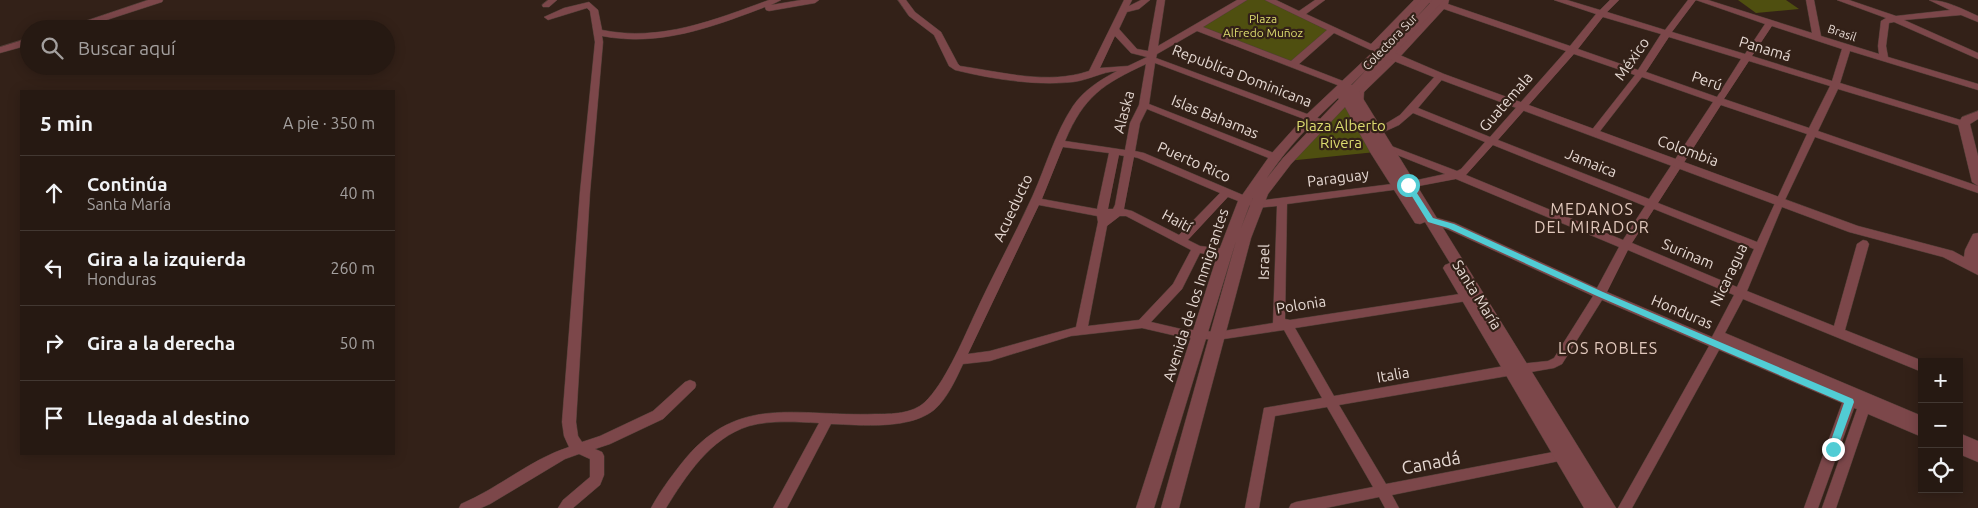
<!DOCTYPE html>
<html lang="es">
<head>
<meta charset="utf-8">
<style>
  :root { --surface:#261912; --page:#322620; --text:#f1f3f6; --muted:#a4a09f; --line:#423832 }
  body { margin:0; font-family:Ubuntu,sans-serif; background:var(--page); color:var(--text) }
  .controls { position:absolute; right:15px; bottom:15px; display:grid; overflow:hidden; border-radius:0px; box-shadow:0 2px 12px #0003 }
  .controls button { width:45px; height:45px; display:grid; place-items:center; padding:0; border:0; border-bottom:1px solid var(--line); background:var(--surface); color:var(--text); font:25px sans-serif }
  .stop { position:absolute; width:15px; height:15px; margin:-11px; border:4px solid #51ccd4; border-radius:50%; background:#fff }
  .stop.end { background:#51ccd4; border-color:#fff; box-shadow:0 1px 5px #0008 }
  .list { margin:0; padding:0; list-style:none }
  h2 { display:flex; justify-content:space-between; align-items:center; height:65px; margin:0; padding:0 20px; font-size:21px }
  h2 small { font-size:16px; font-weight:400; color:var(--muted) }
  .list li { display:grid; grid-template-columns:32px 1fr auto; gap:15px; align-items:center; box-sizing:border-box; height:75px; padding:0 20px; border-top:1px solid var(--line) }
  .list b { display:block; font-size:19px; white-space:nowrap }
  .list p { margin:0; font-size:16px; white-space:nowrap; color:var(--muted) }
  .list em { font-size:16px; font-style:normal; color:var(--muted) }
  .icon { flex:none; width:28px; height:28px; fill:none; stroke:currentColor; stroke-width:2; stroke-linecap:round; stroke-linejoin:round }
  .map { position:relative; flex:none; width:1978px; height:508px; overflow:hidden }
  .search { position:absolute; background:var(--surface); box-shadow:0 2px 12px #0003; left:20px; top:20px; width:375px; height:55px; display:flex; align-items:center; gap:12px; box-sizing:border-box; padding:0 18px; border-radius:28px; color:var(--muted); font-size:19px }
  .panel { position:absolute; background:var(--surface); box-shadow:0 2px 12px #0003; left:20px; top:90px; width:375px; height:365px; border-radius:0px }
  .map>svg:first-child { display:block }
  .green { fill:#4f4f10 }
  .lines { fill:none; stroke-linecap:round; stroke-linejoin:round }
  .minor-casing { stroke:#503e36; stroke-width:1 }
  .tertiary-casing { stroke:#503e36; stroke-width:1 }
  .minor { fill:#7c474a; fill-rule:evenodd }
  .tertiary { fill:#7c474a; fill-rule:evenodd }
  .route { fill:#51ccd4 }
  .labels { text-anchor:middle; stroke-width:4.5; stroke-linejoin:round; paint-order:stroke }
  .far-park-label { font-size:12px; fill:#dcdc6f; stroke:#332118 }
  .far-street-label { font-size:12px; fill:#e6d9d3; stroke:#332118 }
  .street-label { font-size:15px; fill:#e6d9d3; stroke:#332118 }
  .park-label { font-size:15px; fill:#dcdc6f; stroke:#332118 }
  .neighbourhood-label { font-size:16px; letter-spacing:1px; fill:#e1c8bc; stroke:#332118 }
  .near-street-label { font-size:18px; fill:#e6d9d3; stroke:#332118 }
</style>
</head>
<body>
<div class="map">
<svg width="1978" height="508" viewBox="0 0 1978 508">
  <rect width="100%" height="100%" fill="#332118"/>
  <!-- green -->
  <path class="green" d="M1243,0H1269L1334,29L1293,64L1195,27Z
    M1738,0H1786L1799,9L1756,13Z
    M1346,99L1376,152L1287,161Z"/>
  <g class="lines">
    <!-- minor casing -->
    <g class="minor-casing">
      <path id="minor" d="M548,0H557L549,7H543L542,5Z
        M769,0H781L771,5L801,0H819L815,3L769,11L766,10L765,7C712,27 660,47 602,36L603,42L590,192L576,422L578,436L582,442L600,436L653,411L685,382L690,380L695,382L696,385L695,388L663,419L610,444L595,449L602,452L604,456V475L600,485L573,508H558L563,500L590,477V459L579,454L565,459L490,504L481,508H459L461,504C499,488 531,459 569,447L564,436L562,422L580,192L595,42L590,11L587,8L548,20L544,17L564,8L589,2L598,10L602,30C661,42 714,20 769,0Z
        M898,0H906L915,12L941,32L958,64L960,66C1002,72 1048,85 1089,71L1124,0H1132L1129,6L1141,0H1150L1139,9L1127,12L1119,29L1137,49L1148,51L1157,0H1165L1158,46L1237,0H1247L1203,27L1291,61L1327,30L1265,0H1276L1299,11L1315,0H1325L1306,14L1371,44L1414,0H1435L1441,2L1442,0H1449L1448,4L1570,46L1596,14L1554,0H1567L1600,10L1610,0H1619L1607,12L1665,30L1688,0H1708L1812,33L1806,0H1814L1821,36L1879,54L1878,46L1881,21L1886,18L1837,0H1849L1896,16L1950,10L1929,0C1946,0 1962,9 1978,16V22L1961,15L1904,20L1978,53V59L1894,22L1889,23L1886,46L1888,57L1978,84V90L1850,51L1840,83L1967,122L1969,124L1967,126H1961L1838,89L1818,131L1978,186V193L1815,137L1784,202L1747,291L1834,326L1857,244L1863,240L1867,241L1869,244L1845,330L1918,359L1923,362H1922V372L1743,299L1725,333L1922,416V437L1868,414L1836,508H1822L1857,409L1854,408L1818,508H1804L1842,403L1719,350L1632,508H1618L1709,346L1602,300L1562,364L1554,368L1339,405L1386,484L1569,449L1574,450L1576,454L1574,458L1569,459L1392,495L1399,508H1385L1379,497L1326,508H1289L1291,504L1296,502L1373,487L1327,407L1275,416L1259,508H1245L1264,408L1322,398L1284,330L1217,340L1181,337L1142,328L1071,336L990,361L963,364C956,379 947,399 934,410C909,430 862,425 831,424L787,508H773L819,423C797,422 771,420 749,426C710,438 686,476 666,508H651C659,493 670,478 681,464C737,392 796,417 875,414C892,414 912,414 925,402C944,384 962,342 973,318C992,276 1014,237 1033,195C1046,166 1055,133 1073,106C1084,90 1100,80 1117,71C1101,72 1089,80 1073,82C1035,86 992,79 955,70L949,66L934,35L909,16ZM1423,0L1437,6L1392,55L1357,89L1353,95L1357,106H1363L1364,92L1398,59L1444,9L1566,51L1490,137L1418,108L1445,76L1440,73L1437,74L1400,115L1372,132L1377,135L1399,125L1413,113L1485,142L1461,169L1457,171L1386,144L1382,145L1381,147L1382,149L1445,174L1408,182L1257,201L1144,153L1135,151L1140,123L1147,109L1271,159H1279L1280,157L1279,155L1149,104L1155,63L1320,125L1323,126L1328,123L1326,121L1156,58L1157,54L1197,31L1345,88L1350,85L1348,83L1299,64L1334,33L1377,53H1383V49L1378,47ZM1696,0L1765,24L1745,54L1672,32ZM1603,17L1661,34L1638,70L1578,49ZM1772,26L1842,49L1832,81L1752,56ZM1115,36L1131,53L1147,57L1128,66L1100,68ZM1669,37L1741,59L1717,97L1646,72ZM1574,54L1635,75L1591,131L1589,133L1591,135H1597L1642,77L1713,102L1649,199L1498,140ZM1749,61L1830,86L1809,128L1724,99ZM1146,64L1139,105L1130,123L1125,150L1065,141C1084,96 1103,84 1146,64ZM1721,105L1807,134L1757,242L1658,203ZM1493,145L1645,206L1623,240L1466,175ZM1063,147L1109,153L1097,209L1042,199ZM1119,155L1124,156L1115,205L1113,209H1108ZM1134,157L1138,158L1220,193L1179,235L1132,211L1124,209ZM1456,179L1619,247L1597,288L1455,223L1430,216L1425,220L1426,222L1447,229L1593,296L1554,358L1548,361L1510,365L1334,396L1295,328L1473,300L1479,296L1473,292L1290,320L1285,319L1287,204L1408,188ZM1228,197L1256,208L1277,206L1273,323L1217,332L1181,329L1151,322L1182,289L1200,253L1225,257L1231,253L1225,249L1200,246L1188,240ZM1039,205L1097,216L1098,222L1076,327L990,351L968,354ZM1654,209L1754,249L1737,287L1632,243ZM1120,216H1126L1191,250L1173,284L1139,320L1088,326L1107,226ZM1628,250L1734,295L1712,337L1607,292Z
        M1959,433L1978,441V462L1959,454Z"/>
    </g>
    <!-- tertiary casing -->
    <g class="tertiary-casing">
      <path id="tertiary" d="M148,0H163L162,2L79,29H62Z
        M1421,0H1432L1414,20L1433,0H1444L1395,53L1444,74L1858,226L1953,251L1964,257L1965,250L1973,234L1978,233V275L1943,257L1849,232L1436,78L1389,59L1359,92L1616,508H1584L1443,268L1445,265L1450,263L1425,222L1420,224L1415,223L1370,152L1345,107L1291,164L1268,194L1251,238L1179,508H1161L1236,241L1154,508H1136L1218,253L1238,201L1271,154L1306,115L1376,49ZM1368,68L1352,85H1351ZM1338,98L1339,99L1283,158L1267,178C1287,148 1312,122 1338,98ZM1253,198L1241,228L1251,201Z
        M29,38V45L0,53V47Z
        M1978,111V119L1970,124L1978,156V186L1972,182L1958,124L1962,117Z"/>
    </g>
    <!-- minor -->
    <use href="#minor" class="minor"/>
    <!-- tertiary -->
    <use href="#tertiary" class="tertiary"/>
  </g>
  <!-- route -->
  <path class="route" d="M1406,184H1411L1433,218L1454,224L1603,292L1853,399L1854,402L1836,452L1833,453L1828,449L1844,403L1597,296L1448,228L1428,222L1405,185Z"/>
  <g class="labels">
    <!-- far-park labels -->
    <g class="far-park-label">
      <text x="1263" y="23">Plaza<tspan x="1263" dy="14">Alfredo Muñoz</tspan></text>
    </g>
    <!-- far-street labels -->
    <g class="far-street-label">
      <text transform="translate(1842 33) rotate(19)" y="4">Brasil</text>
      <text transform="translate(1390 42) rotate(-46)" y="4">Colectora Sur</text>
    </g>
    <!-- street labels -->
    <g class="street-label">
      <text transform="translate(1765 49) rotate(17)" y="5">Panamá</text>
      <text transform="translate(1632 59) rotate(-55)" y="5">México</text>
      <text transform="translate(1242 76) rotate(21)" y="5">Republica Dominicana</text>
      <text transform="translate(1707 81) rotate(19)" y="5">Perú</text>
      <text transform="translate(1506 102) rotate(-49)" y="5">Guatemala</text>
      <text transform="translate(1124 112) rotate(-75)" y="5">Alaska</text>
      <text transform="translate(1215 117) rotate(22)" y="5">Islas Bahamas</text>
      <text transform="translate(1688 151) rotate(20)" y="5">Colombia</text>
      <text transform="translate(1194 162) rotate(24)" y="5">Puerto Rico</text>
      <text transform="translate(1591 163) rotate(22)" y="5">Jamaica</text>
      <text transform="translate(1338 178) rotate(-7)" y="5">Paraguay</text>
      <text transform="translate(1013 208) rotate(-65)" y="5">Acueducto</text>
      <text transform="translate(1177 221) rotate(28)" y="5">Haití</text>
      <text transform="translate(1688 254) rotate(23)" y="5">Surinam</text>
      <text transform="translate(1264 262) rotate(-89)" y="5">Israel</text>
      <text transform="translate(1729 275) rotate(-65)" y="5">Nicaragua</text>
      <text transform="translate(1196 295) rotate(-72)" y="5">Avenida de los Inmigrantes</text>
      <text transform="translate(1477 295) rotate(58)" y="5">Santa María</text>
      <text transform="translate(1301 305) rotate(-9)" y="5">Polonia</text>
      <text transform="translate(1682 312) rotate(23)" y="5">Honduras</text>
      <text transform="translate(1393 375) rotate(-10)" y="5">Italia</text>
    </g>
    <!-- park labels -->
    <g class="park-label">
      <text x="1341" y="131">Plaza Alberto<tspan x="1341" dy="17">Rivera</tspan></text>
    </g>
    <!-- neighbourhood labels -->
    <g class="neighbourhood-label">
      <text x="1592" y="215">MEDANOS<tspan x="1592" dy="18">DEL MIRADOR</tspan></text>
      <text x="1608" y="354">LOS ROBLES</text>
    </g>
    <!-- near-street labels -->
    <g class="near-street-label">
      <text transform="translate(1431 463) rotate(-11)" y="6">Canadá</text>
    </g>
  </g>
</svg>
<div class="controls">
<button>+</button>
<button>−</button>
<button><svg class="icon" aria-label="locate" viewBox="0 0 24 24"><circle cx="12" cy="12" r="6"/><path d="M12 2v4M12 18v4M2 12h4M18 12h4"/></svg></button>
</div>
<div class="stop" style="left:1408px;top:185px"></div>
<div class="stop end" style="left:1833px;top:449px"></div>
<div class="search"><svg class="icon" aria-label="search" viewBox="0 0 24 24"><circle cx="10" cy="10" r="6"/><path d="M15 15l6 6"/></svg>Buscar aquí</div>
<section class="panel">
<h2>5 min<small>A pie · 350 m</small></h2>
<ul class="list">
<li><svg class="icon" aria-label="ahead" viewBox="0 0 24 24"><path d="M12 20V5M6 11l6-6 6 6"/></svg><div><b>Continúa</b><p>Santa María</p></div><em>40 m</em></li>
<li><svg class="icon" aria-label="left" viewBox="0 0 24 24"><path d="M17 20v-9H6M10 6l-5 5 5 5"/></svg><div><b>Gira a la izquierda</b><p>Honduras</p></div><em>260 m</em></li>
<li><svg class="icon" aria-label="right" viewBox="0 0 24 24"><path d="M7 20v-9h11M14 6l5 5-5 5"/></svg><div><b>Gira a la derecha</b></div><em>50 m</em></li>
<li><svg class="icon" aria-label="arrive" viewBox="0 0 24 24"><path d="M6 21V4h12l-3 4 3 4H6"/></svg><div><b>Llegada al destino</b></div></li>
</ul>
</section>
</div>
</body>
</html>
